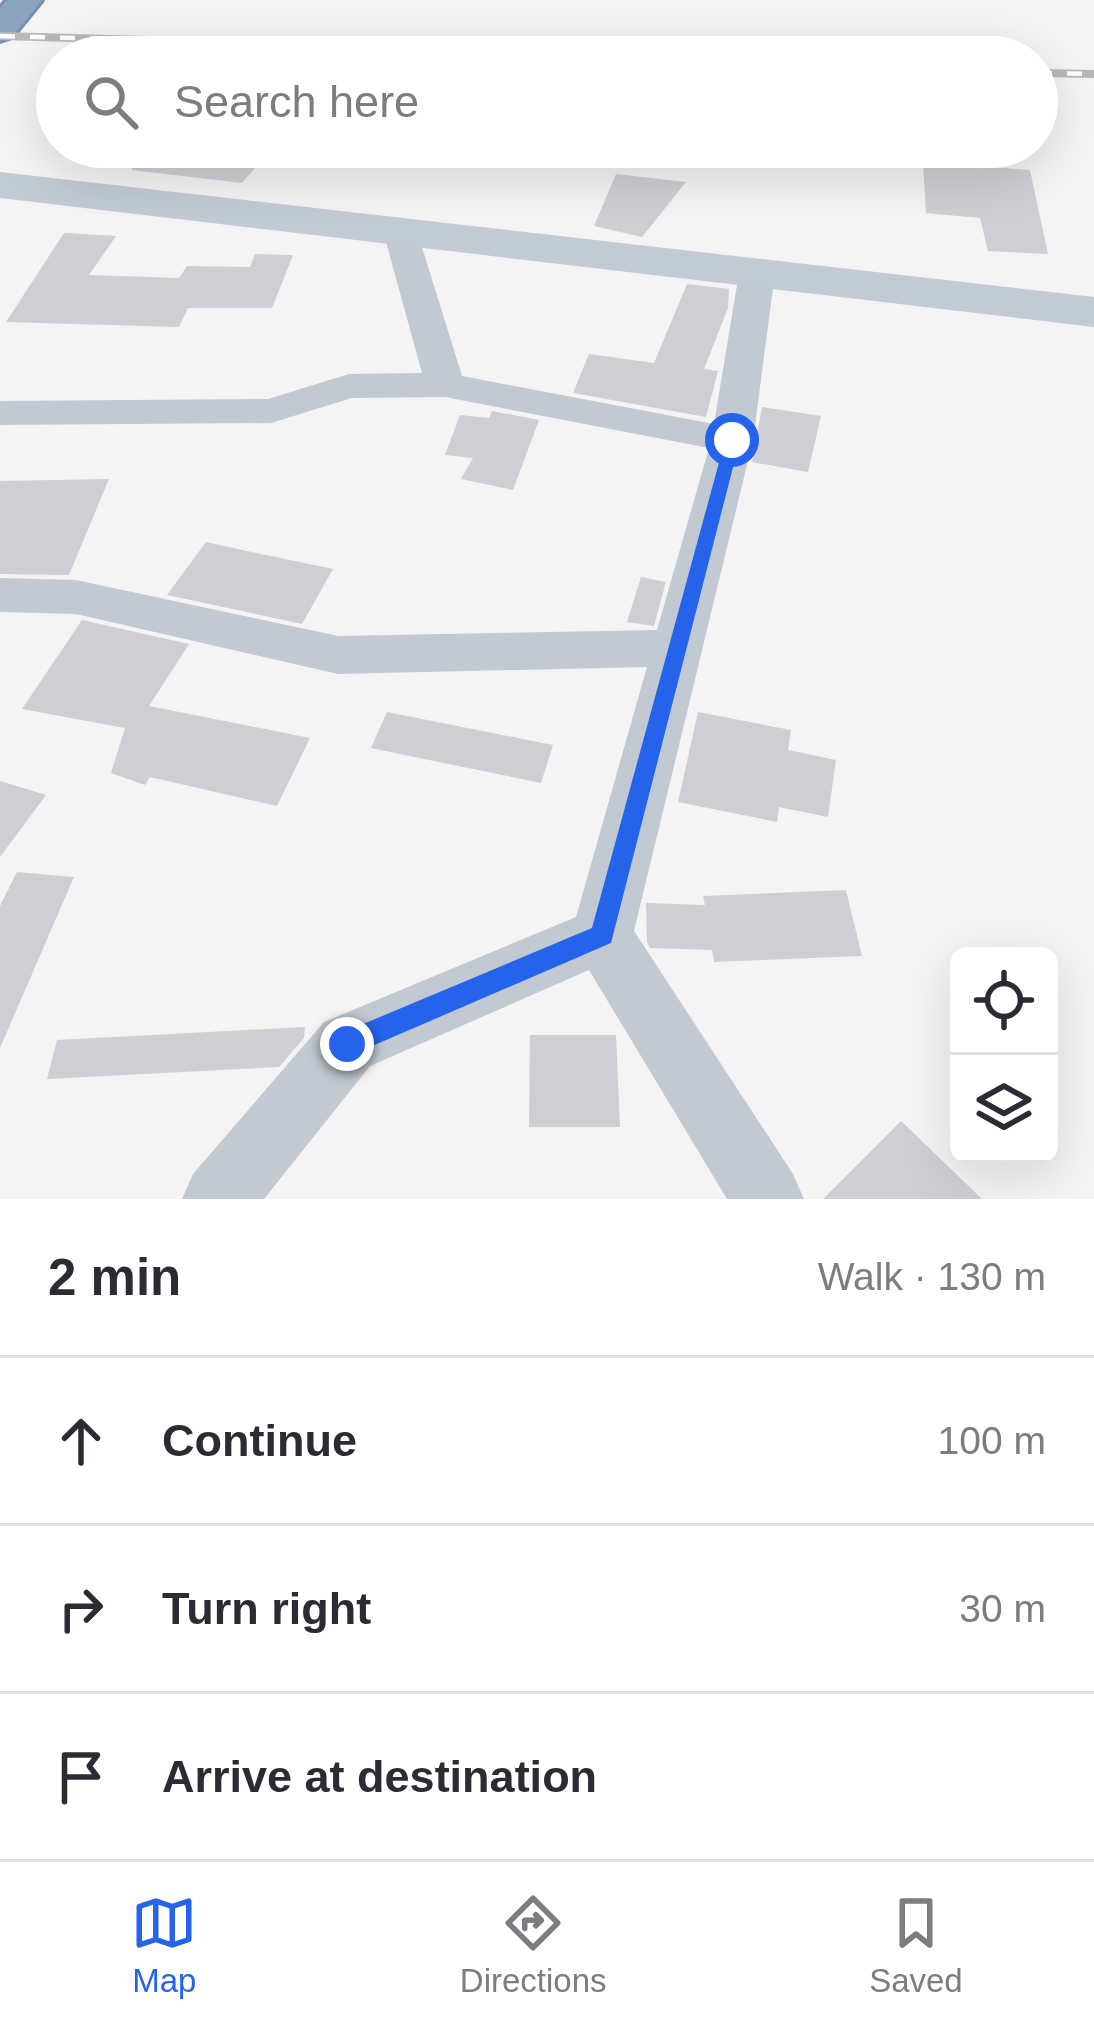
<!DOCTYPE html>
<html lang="en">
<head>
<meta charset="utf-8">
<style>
  :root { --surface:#fff; --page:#f2f2f3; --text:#2b2b33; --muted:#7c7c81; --line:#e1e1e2; --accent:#2563eb }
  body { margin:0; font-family:Arial,sans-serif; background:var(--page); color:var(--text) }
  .controls { position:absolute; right:36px; bottom:36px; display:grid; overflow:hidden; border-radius:18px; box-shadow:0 12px 48px #0002 }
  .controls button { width:108px; height:108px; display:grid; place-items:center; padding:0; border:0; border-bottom:3px solid var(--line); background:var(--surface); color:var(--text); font:60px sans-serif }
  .stop { position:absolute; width:36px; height:36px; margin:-27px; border:9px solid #2563eb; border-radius:50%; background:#fff }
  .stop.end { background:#2563eb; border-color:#fff; box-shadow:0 3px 12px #0008 }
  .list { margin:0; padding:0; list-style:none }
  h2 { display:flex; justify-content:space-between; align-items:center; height:156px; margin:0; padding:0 48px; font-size:51px }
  h2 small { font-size:39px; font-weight:400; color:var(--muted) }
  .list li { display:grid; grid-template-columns:78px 1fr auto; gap:36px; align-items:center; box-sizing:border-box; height:168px; padding:0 48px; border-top:3px solid var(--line) }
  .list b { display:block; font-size:45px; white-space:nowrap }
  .list em { font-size:39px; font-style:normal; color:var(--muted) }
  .icon { flex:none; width:66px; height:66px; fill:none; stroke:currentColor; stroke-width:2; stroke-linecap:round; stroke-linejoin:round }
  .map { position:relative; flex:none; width:1094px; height:1199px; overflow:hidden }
  .search { position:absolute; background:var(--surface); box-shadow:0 12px 48px #0002; left:36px; right:36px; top:36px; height:132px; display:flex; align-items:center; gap:30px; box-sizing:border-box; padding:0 42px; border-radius:66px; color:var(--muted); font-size:45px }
  .sheet { height:660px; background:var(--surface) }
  nav { display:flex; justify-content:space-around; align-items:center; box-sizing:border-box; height:168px; border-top:3px solid var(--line); background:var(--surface); font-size:33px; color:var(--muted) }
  nav a { display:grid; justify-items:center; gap:6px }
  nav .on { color:var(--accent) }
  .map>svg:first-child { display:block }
  .building { fill:#cdcfd5 }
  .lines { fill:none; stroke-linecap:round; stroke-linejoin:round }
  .highway-casing { stroke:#7690ad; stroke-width:6 }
  .street { fill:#c1cad2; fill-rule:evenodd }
  .secondary { fill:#c1cbd6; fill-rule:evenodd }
  .highway { fill:#8ba5c1; fill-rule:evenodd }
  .rail-casing { stroke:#b5b8bd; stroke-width:8 }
  .rail { stroke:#fff; stroke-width:4.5; stroke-dasharray:15; stroke-linecap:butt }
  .route { fill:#2563eb }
</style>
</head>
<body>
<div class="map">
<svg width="1094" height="1199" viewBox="0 0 1094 1199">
  <rect width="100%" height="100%" fill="#f5f3f3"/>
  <!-- building -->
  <path class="building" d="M133,147H273L242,183L132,170Z
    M923,162L1030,170L1048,254L988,251L980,218L926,213Z
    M616,174L686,182L642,237L594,226Z
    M64,233L116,236L89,275L179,278L187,266L250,267L255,254L293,255L272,308H188L179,327L6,322Z
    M687,284L729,289L728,308L704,369L718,371L706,417L573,393L589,354L654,363Z
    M762,407L821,416L808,472L752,462Z
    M492,411L539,420L513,490L461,479L473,458L445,455L460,415L489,418Z
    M109,479L69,575L0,574V481Z
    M206,542L261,554L333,569L302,624L167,595Z
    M641,577L666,582L654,626L627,622Z
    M82,620L189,644L149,706L310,738L277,806L150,777L145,785L111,773L125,728L22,709Z
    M387,712L553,745L541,783L371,748Z
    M698,712L791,730L788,750L836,760L828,817L779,807L777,822L678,802Z
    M0,781L46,795L0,857Z
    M17,872L74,877L0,1048V906Z
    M846,890L862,956L714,962L712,950L650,948L647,942L646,903L705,905L703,896Z
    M305,1027L304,1038L279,1067L47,1079L57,1040Z
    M530,1035H616L620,1127H529Z
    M901,1121L982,1199H823Z"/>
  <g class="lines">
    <!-- highway casing -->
    <g class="highway-casing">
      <path id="highway" d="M7,0H42L12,37L0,41V8Z"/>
    </g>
    <!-- street -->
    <path class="street" d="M400,221L417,231L462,376L714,424L739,273L745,266H769L775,273L753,440L634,931L793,1174L804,1199H727L589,970L370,1066L264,1199H182L193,1174L324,1022L576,917L647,667L338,674L76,614L0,612V578L76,580L338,636L657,630L709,448L445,397L352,398L271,423L0,425V401L268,399L349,374L422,373L383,231Z"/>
    <!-- secondary -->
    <path class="secondary" d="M0,172L1094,297V327L0,198Z"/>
    <!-- highway -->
    <use href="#highway" class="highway"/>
    <!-- rail casing -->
    <g class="rail-casing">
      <path id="rail" d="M0,36L760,57
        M1037,73L1094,74"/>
    </g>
    <!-- rail -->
    <use href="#rail" class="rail"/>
  </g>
  <!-- route -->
  <path class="route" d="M726,437L740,440L611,943L356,1053L347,1057L337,1053L334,1044L337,1035L592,928Z"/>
</svg>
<div class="controls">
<button><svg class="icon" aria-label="locate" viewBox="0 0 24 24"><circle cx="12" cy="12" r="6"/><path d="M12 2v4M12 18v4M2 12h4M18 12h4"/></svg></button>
<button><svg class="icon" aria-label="layers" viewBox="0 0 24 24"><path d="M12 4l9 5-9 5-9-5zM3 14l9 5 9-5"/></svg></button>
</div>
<div class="stop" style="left:732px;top:440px"></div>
<div class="stop end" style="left:347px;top:1044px"></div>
<div class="search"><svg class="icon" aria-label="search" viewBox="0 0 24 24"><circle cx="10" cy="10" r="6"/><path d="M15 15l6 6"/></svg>Search here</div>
</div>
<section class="sheet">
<h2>2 min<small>Walk · 130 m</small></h2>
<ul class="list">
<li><svg class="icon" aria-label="ahead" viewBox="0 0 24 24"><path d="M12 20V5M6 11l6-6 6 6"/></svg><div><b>Continue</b></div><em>100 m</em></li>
<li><svg class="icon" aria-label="right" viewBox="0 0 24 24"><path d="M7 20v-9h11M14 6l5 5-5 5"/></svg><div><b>Turn right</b></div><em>30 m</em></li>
<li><svg class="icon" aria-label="arrive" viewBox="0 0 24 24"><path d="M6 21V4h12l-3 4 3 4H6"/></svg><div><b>Arrive at destination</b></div></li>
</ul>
</section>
<nav>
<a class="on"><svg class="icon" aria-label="map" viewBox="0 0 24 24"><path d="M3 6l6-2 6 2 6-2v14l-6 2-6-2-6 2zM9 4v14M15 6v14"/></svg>Map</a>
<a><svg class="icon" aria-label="directions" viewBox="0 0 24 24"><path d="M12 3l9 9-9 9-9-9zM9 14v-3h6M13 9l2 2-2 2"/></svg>Directions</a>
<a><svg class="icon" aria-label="saved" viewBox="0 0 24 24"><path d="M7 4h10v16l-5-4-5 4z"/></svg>Saved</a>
</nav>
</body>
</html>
